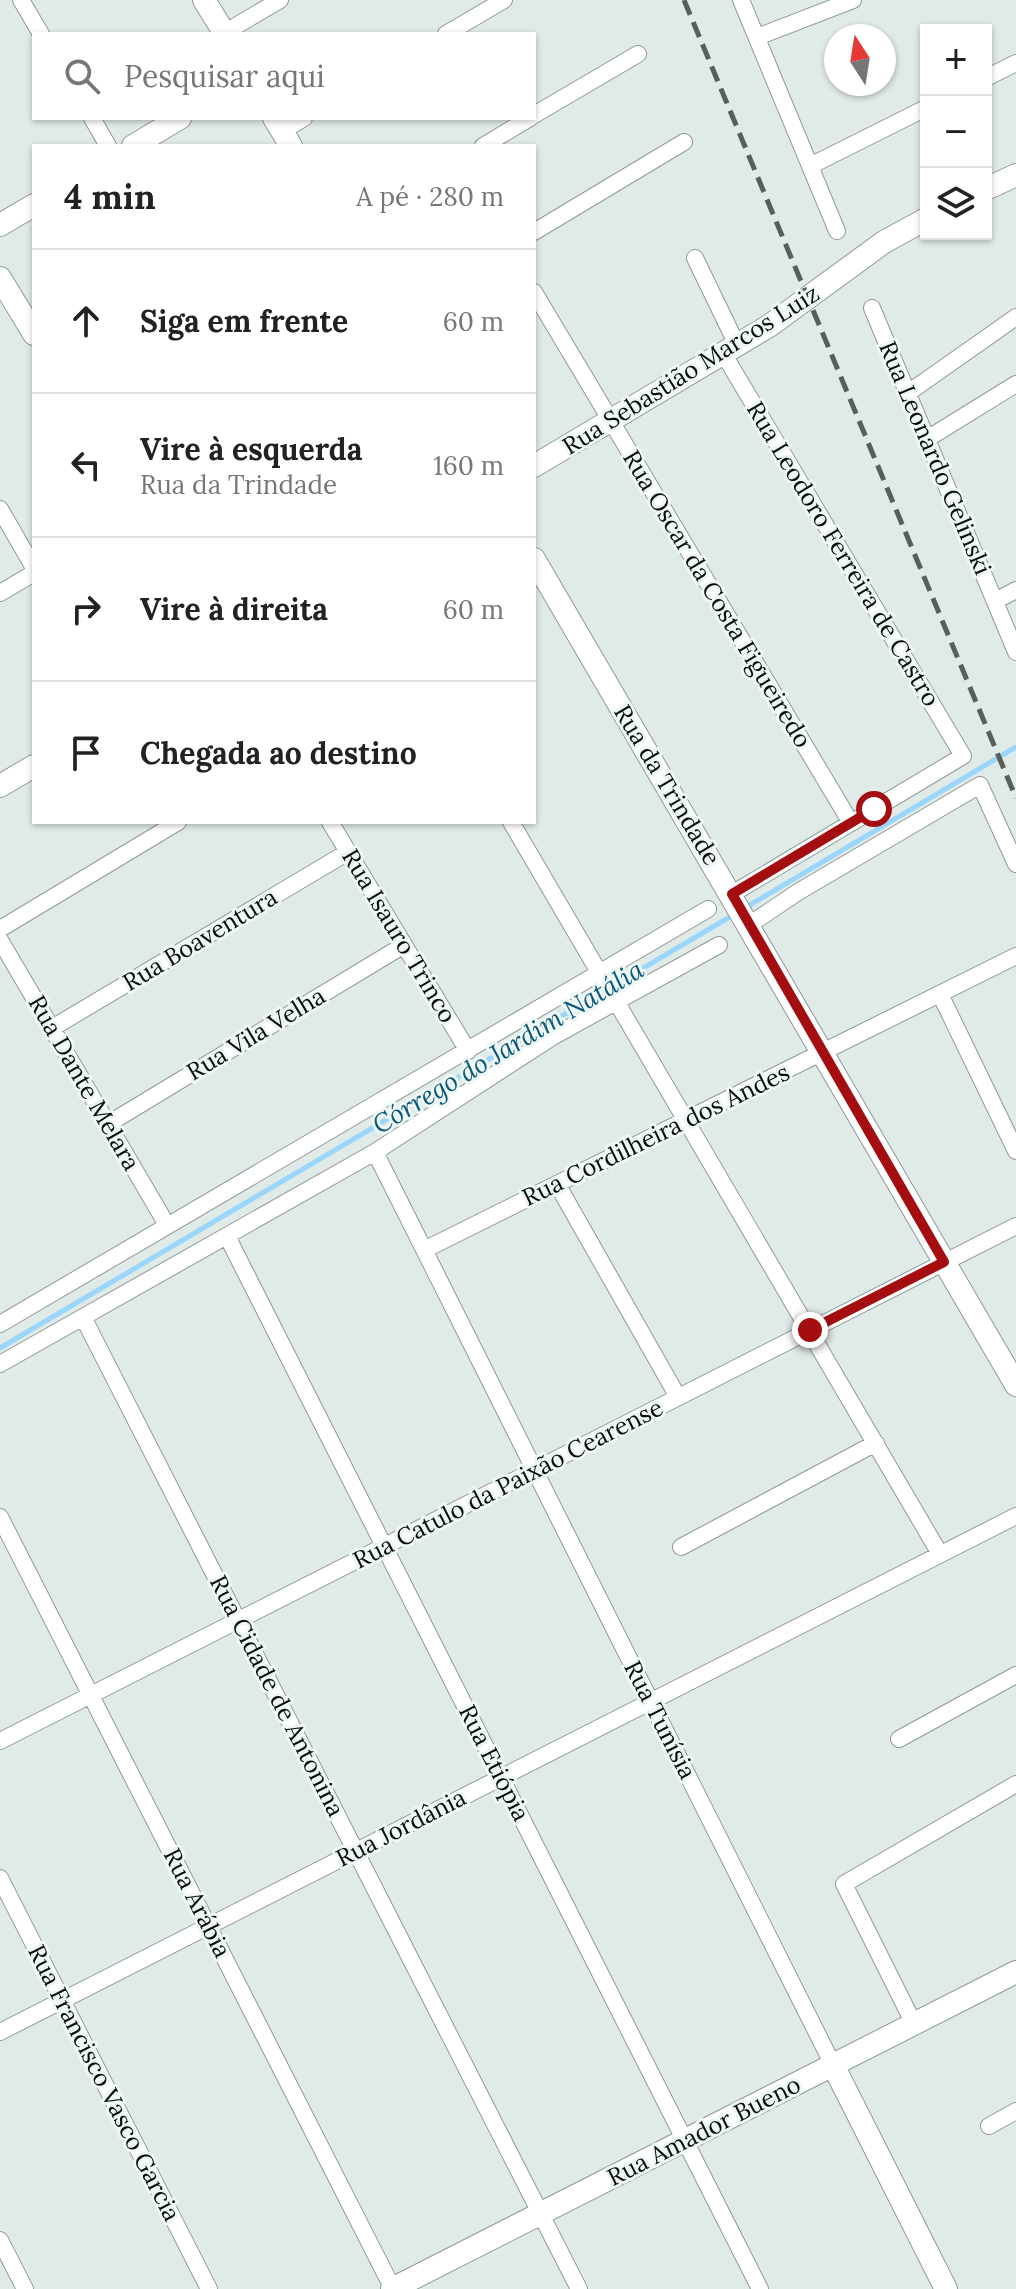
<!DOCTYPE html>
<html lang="pt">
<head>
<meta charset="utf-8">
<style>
  :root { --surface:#fff; --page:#f2f2f2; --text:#222; --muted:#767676; --line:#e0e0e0 }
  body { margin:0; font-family:Lora,serif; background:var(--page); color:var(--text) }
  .controls { position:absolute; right:24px; top:24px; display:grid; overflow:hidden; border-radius:0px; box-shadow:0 2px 6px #0004 }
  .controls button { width:72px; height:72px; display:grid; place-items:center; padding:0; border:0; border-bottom:2px solid var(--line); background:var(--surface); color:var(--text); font:40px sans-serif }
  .compass { position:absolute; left:824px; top:24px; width:72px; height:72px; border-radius:50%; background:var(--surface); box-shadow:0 2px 6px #0004; rotate:348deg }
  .stop { position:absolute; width:24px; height:24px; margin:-18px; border:6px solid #a50e11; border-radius:50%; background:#fff }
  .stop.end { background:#a50e11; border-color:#fff; box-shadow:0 2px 8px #0008 }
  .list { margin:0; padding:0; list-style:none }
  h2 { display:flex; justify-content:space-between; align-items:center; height:104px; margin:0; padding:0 32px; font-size:34px }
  h2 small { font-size:26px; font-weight:400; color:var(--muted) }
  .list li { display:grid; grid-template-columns:52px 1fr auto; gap:24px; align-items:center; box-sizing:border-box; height:144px; padding:0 32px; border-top:2px solid var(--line) }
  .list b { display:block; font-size:30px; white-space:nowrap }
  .list p { margin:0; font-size:26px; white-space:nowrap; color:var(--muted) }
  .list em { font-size:26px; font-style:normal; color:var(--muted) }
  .icon { flex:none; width:44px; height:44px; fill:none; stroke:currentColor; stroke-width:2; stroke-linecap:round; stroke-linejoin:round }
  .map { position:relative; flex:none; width:1016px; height:2289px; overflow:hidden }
  .search { position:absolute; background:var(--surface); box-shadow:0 2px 6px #0004; left:32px; top:32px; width:504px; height:88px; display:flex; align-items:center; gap:20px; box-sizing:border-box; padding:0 28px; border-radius:0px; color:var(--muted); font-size:30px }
  .panel { position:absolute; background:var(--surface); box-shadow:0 2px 6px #0004; left:32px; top:144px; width:504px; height:680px; border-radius:0px }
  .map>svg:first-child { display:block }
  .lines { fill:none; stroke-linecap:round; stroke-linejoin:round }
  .stream { stroke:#9ad6fc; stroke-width:5 }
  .street-casing { stroke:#8f9996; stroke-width:18 }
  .secondary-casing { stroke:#8f9996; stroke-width:24 }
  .street { stroke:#fff; stroke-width:16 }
  .secondary { stroke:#fff; stroke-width:22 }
  .rail { stroke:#595e5d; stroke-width:5; stroke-dasharray:16 8; stroke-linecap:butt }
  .route { stroke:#a50e11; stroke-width:10 }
  .labels { text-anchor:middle; stroke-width:6; stroke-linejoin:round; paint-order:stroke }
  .street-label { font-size:24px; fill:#090c0b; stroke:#edf7f4 }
  .water-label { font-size:26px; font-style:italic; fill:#0b567a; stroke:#edf7f4 }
</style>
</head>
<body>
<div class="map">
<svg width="1016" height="2289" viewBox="0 0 1016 2289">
  <rect width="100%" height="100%" fill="#e0eae7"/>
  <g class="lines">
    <!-- stream -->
    <path class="stream" d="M745,908L1016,747
      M0,1348L733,915"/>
    <!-- street casing -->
    <g class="street-casing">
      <path id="street" d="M21,0L41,34
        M741,0L837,231
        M224,33L280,0
        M446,34L504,0
        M757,37L853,0
        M986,78L1016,63
        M534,115L638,54
        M92,118L108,146
        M282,131L304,118
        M483,146L530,118
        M810,166L926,108
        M534,232L684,142
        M695,258L737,345
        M534,292L851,823
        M872,308L1016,652
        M723,353L963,756L732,894
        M908,393L1016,317
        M927,439L1016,384
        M0,509L34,568
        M0,593L34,573
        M995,601L1016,590
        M330,822L468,1051
        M511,822L940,1554
        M749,925L798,892L980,785L1016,864
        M0,929L178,822
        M0,940L167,1225
        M940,994L1016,1151
        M52,1028L348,852
        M108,1124L404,945
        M375,1152L833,2065
        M557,1184L678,1397
        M227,1236L760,2289
        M424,1250L1016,956
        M83,1317L579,2289
        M0,1324L708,909
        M0,1364L375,1152L554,1036L719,945
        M0,1517L393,2289
        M681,1547L876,1443
        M899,1739L1016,1675
        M0,1741L1016,1226
        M0,1878L209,2289
        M914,2024L844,1884L1016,1784
        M0,2032L1016,1516
        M989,2126L1016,2111
        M0,2240L25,2289"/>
    </g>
    <!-- secondary casing -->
    <g class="secondary-casing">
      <path id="secondary" d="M204,0L225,34
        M274,118L291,146
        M133,146L180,118
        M986,189L1016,175
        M0,225L34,205
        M0,278L34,334
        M534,466L769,326L884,242L926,219
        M534,559L1016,1385
        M0,786L34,766
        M833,2065L946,2289
        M392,2289L1016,1972"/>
    </g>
    <!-- street -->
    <use href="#street" class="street"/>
    <!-- secondary -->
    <use href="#secondary" class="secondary"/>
    <!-- rail -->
    <path class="rail" d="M684,0L1016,798"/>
  </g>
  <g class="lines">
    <!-- route -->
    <path class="route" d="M810,1330L944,1262L732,894L874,809"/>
  </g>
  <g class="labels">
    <!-- street labels -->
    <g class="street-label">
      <text transform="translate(691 370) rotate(-32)" y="8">Rua Sebastião Marcos Luiz</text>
      <text transform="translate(935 458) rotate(67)" y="8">Rua Leonardo Gelinski</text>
      <text transform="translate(843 554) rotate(59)" y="8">Rua Leodoro Ferreira de Castro</text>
      <text transform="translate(717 599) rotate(59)" y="8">Rua Oscar da Costa Figueiredo</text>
      <text transform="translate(667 785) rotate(59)" y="8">Rua da Trindade</text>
      <text transform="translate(399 936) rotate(59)" y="8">Rua Isauro Trinco</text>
      <text transform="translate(200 940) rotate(-31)" y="8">Rua Boaventura</text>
      <text transform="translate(256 1034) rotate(-31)" y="8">Rua Vila Velha</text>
      <text transform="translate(84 1083) rotate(60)" y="8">Rua Dante Melara</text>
      <text transform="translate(656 1135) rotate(-26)" y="8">Rua Cordilheira dos Andes</text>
      <text transform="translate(508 1484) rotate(-27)" y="8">Rua Catulo da Paixão Cearense</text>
      <text transform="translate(277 1696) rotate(63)" y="8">Rua Cidade de Antonina</text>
      <text transform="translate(660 1720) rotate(63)" y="8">Rua Tunísia</text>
      <text transform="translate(494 1763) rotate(63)" y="8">Rua Etiópia</text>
      <text transform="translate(401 1828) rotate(-27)" y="8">Rua Jordânia</text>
      <text transform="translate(197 1903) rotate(63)" y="8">Rua Arábia</text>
      <text transform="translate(104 2083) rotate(63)" y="8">Rua Francisco Vasco Garcia</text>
      <text transform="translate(704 2131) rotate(-27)" y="8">Rua Amador Bueno</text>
    </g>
    <!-- water labels -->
    <g class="water-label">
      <text transform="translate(508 1047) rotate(-31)" y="9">Córrego do Jardim Natália</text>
    </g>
  </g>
</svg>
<div class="controls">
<button>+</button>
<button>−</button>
<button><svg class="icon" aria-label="layers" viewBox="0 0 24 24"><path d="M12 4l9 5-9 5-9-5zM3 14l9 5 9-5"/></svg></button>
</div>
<svg class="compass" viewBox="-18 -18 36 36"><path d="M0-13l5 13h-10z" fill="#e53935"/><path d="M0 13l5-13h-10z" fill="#767676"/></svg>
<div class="stop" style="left:874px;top:809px"></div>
<div class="stop end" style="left:810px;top:1330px"></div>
<div class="search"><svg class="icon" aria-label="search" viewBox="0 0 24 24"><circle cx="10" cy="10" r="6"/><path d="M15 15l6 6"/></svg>Pesquisar aqui</div>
<section class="panel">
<h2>4 min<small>A pé · 280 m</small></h2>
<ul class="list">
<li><svg class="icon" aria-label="ahead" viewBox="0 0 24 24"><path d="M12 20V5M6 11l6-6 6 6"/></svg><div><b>Siga em frente</b></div><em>60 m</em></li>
<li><svg class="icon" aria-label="left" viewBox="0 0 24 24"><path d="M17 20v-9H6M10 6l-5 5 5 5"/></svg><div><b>Vire à esquerda</b><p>Rua da Trindade</p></div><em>160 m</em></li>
<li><svg class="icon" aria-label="right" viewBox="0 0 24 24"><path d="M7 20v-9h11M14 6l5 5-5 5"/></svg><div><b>Vire à direita</b></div><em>60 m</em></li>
<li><svg class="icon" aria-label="arrive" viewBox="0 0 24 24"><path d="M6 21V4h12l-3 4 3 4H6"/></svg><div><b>Chegada ao destino</b></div></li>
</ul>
</section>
</div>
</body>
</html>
